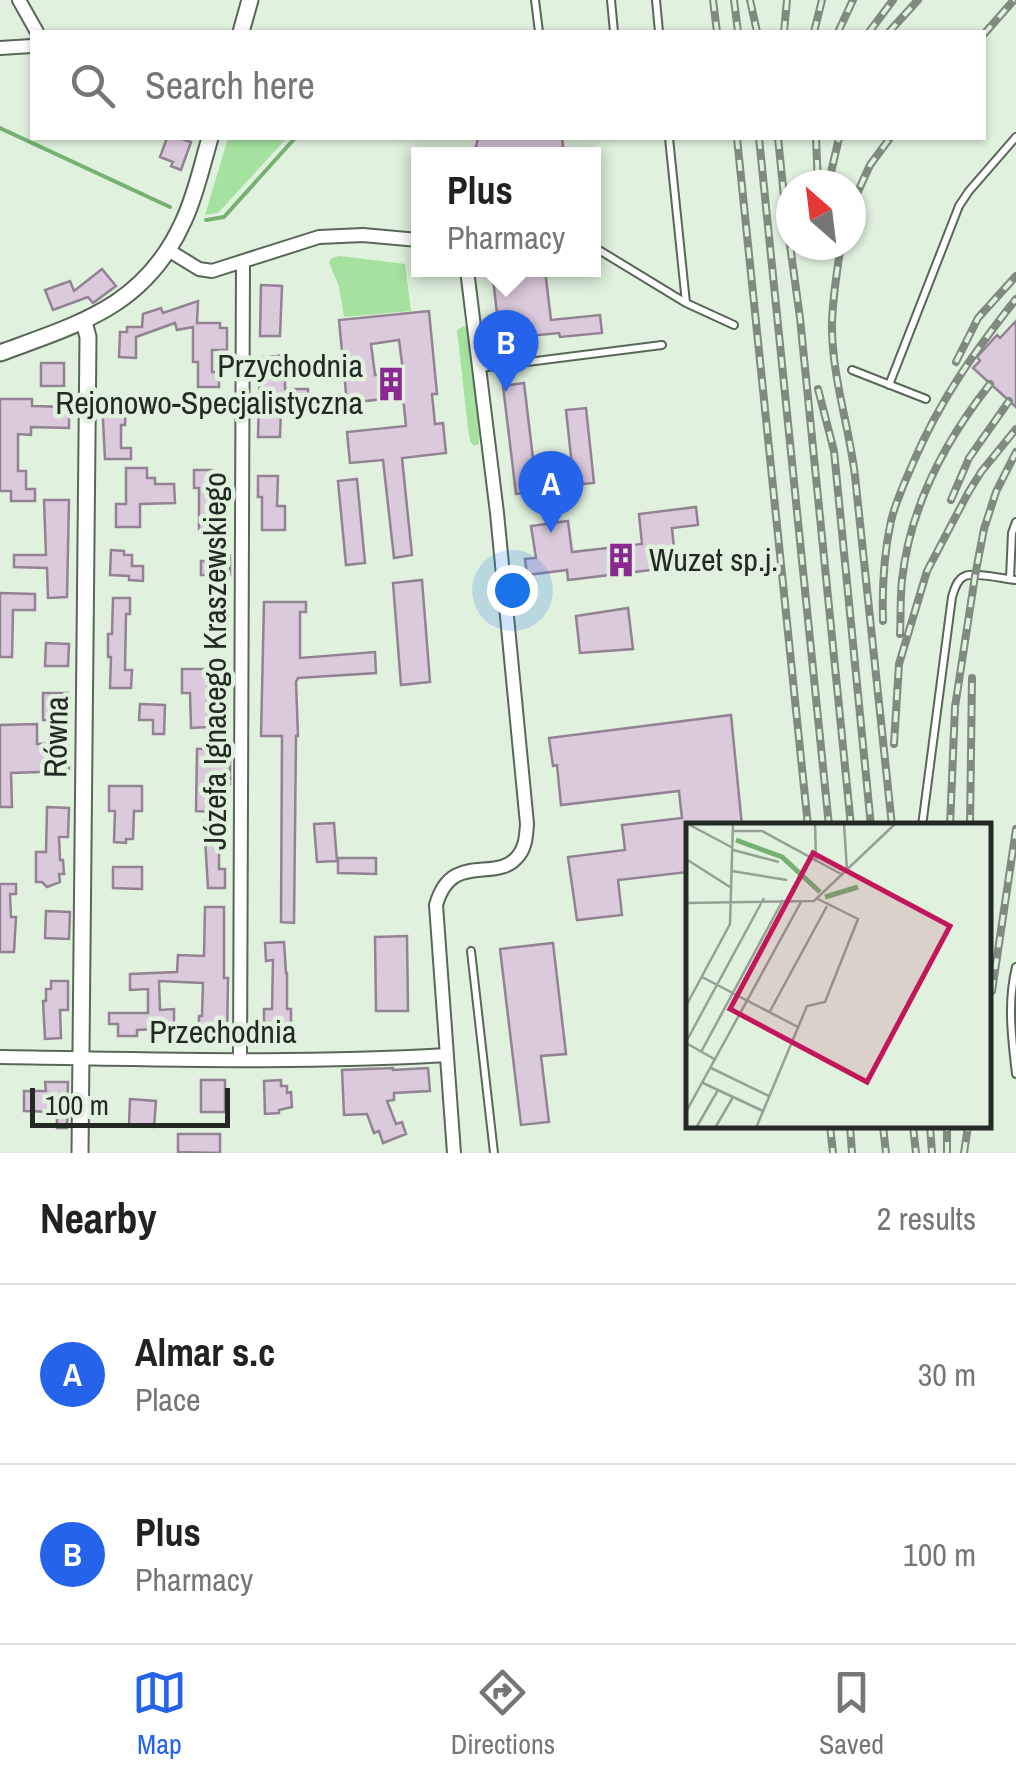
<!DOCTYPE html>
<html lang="en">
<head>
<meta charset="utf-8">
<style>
  :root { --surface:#fff; --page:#f2f2f2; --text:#222; --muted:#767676; --line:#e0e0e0; --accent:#2563eb }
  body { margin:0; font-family:"Archivo Narrow",sans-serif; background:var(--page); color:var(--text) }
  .compass { position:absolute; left:776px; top:170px; width:90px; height:90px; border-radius:50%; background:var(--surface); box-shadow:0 2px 8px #0004; rotate:332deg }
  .scale { position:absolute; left:30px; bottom:25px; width:200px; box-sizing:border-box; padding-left:10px; border:5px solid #232a23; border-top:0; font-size:28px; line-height:35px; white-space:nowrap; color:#232a23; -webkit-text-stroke:8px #e0f1de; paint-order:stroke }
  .you { position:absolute; left:512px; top:590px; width:35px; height:35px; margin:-25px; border:8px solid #fff; border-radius:50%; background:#1a73e8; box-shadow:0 0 0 15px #1a73e833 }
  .badge { display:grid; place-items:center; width:65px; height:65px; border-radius:50%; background:var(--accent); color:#fff; font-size:32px; font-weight:700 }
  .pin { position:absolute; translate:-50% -82px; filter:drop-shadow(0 2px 5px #0008) }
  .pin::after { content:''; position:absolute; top:52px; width:35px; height:30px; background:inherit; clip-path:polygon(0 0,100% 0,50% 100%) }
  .popup { position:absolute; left:411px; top:147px; width:190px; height:130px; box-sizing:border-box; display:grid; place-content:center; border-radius:0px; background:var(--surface); filter:drop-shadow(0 2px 8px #0005); font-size:32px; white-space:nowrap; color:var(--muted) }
  .popup b { font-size:38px; color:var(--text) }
  .popup::after { content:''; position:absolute; left:50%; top:100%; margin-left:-20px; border:20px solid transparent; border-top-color:var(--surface) }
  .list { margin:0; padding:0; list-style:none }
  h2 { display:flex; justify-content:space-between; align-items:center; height:130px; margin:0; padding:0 40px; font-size:42px }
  h2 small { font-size:32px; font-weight:400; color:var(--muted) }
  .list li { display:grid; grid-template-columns:65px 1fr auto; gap:30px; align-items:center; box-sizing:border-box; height:180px; padding:0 40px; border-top:2px solid var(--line) }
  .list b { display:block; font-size:38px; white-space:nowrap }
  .list p { margin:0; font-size:32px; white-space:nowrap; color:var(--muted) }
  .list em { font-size:32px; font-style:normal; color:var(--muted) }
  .icon { flex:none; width:55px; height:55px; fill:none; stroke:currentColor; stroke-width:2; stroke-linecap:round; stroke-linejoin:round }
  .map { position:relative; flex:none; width:1016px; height:1153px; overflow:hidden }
  .search { position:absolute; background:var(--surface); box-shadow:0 2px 8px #0004; left:30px; right:30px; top:30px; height:110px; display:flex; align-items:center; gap:25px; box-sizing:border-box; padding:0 35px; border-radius:0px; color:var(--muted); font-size:38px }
  .sheet { height:490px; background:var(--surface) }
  nav { display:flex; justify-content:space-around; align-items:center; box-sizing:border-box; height:140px; border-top:2px solid var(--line); background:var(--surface); font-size:28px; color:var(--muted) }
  nav a { display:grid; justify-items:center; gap:5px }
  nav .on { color:var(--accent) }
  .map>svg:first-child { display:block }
  .green { fill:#a5e2a0 }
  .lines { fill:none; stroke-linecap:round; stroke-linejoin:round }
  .stream { stroke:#75b271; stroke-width:4 }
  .building { fill:#dbcadc; stroke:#938293; stroke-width:2.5; fill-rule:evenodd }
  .service-casing { stroke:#586757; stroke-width:10 }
  .minor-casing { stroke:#586757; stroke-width:16 }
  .tertiary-casing { stroke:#586757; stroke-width:19 }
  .service { stroke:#fff; stroke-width:6 }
  .minor { stroke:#fff; stroke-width:12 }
  .tertiary { stroke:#fff; stroke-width:15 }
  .rail-casing { stroke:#7f8b7e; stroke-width:8 }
  .rail { stroke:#e0f1de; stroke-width:4; stroke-dasharray:11; stroke-linecap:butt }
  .labels { text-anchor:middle; stroke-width:9; stroke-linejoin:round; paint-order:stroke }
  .poi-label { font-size:32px; fill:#232a23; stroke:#e0f1de; text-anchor:end }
  .street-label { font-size:32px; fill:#232a23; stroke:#e0f1de }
  .inset-river { fill:none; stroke:#75b271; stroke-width:5 }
  .inset-road { fill:none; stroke:#94a193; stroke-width:2.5 }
  .view { fill:#c2185b; fill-opacity:0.15; stroke:#c2185b; stroke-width:5 }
  .inset-edge { fill:none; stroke:#232a23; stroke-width:5 }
</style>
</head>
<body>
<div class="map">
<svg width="1016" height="1153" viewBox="0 0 1016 1153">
  <rect width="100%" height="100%" fill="#e0f1de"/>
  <!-- green -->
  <path class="green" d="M228,138H287L218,213L205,215Z
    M340,256L405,264L411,311L344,317L339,287L329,262L332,258Z
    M464,326L468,328L469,333L479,429V444L474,446L470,441L468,429L457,330Z"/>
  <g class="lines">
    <!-- stream -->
    <path class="stream" d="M0,128L170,207
      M206,220L224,217L295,138"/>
  </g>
  <!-- building -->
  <path class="building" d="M167,138H179L191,142L181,170L171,166L173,162L160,157Z
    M478,138H562L564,154H474Z
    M102,269L116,286L93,303L88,297L53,310L45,290L70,281L74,291Z
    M492,270H545L551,320L600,315L602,333L560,337L559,333L529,336L527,319L498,322Z
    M261,285L282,286L280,336H260Z
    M198,301L197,323H220V328H227V350H212V372H219V387H198V362H193V327L177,330L175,323L136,337V358L119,357L120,332H127V327H142L143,314L161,308L163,313Z
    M429,311L437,394H432L435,424L443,423L446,453L402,458L412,555L394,558L383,460L350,463L347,432L406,426L403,397L347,403L339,320ZM399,340L403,371L375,375L371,344Z
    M1016,321V407L973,368L980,361L977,357L997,335L1000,338Z
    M285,355V389H308V407H281L280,437H258L260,358Z
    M41,363H64V386H41Z
    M524,383L537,492L516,494L503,386Z
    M0,399H32V406L69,407V428L31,427V435L18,434V471H26V489H35V501H11V491H0Z
    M102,402L126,403L125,425H121V448H131V459H105Z
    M586,408L594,483L574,485L566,410Z
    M126,468H147V478H155V484H174L175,503L140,504V527H116V504H126Z
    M194,470H212L213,502H221V528L199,529V488H194Z
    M258,476H278L277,506H285V530H262V497H258Z
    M357,479L365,563L346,565L338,481Z
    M44,500H69L67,597L48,598L47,568L14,567V555H46Z
    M696,507L698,525L672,528L676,567L568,580L567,570L527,575L525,559L536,558L531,526L568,521L572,552L642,544L639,514Z
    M111,550L124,551V555H132V566H143V581L129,580V576L110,575Z
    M209,555H230V575H201V561H210Z
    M422,580L430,682L401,685L393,583Z
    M0,593L35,594V610H13L12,657H0Z
    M113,598H130V614H126L125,670H132L131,688H110L111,657H108V634H112Z
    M264,602H306V612H300V658L375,652L376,673L298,678L296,682L298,736H296L294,923L281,922L282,736H261Z
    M628,608L633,649L580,653L576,616Z
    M46,643L69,644L68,666H45Z
    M182,669H207L208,727L191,728L190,693H182Z
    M43,693H68V721L43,720Z
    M140,704L165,705L164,734H153V720H139Z
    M731,715L742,826H688V872L618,880L622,915L577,920L568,857L625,850L622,825L682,818L679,791L561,805L557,765L553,766L549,738Z
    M37,724V744L68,743L69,771L11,773L12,807H0V725Z
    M230,748V784H214L213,812L196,811L197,749Z
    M109,786H142V811H134L133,839H126V843L114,842L115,811H109Z
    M47,807L69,808L68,837H59L60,860H63L64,874H59L60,882L47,887L42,882H36V852H46Z
    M204,822H216V829H224V847H219V869H225V888H208Z
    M334,823L337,861L317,862L314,824Z
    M338,858H376V874L338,873Z
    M113,867H142V889L113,888Z
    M0,884H16V894H10L11,917H16L14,952H0Z
    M205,907H224V978H228L227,1042H199V1016H202L203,983L159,981L160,1010L174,1009V1028L137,1030V1036H118V1024H109V1013H148V989L130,990V974L177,972L178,955L204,956Z
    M46,911L70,912L69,939L45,938Z
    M407,936L408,1011H376L375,937Z
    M284,942L286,973H287V1009H291V1036L264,1037V1009H272L273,960L266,961L265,943Z
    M553,943L566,1054L541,1056L549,1122L521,1125L500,949Z
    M51,981H68V1010H60L61,1038L45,1039L43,1001H46V989H51Z
    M393,1068V1070L428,1068L430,1091L394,1093V1100L387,1101L396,1124L402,1122L406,1134L383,1143L379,1131L374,1133L367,1114L344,1115L342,1070Z
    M201,1080H225V1112H201Z
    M281,1080V1086H287V1093L291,1092L292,1107L279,1110V1113L265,1114L264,1081Z
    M45,1082H68L67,1128H57V1112L24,1111V1091H46Z
    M130,1099L156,1101L154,1127L129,1125Z
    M178,1134H220V1153L178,1152Z"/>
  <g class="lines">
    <!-- service casing -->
    <g class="service-casing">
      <path id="service" d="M535,0L539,32
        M611,0L614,32
        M656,0L659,32
        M669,138L686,303
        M594,247L686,303L734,325
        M480,368L662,345
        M852,370L926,399
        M889,385L959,206L969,191L1016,137
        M1010,579L1012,533L1016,522
        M922,826L952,597C954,590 957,579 965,576C974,572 1005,579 1016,580
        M471,951L494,1153
        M1016,967C1007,1003 1012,1039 1016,1074"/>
    </g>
    <!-- minor casing -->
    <g class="minor-casing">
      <path id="minor" d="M19,0L37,32
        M0,48L32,46
        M168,250L199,269L212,271L319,237L363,235L418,240
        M0,1057C148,1059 298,1064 446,1055
        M240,1060L243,263
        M454,1153L436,905C452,849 497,885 519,855C526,846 526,835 527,824L497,513L467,270"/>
    </g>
    <!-- tertiary casing -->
    <g class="tertiary-casing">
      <path id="tertiary" d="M241,32L250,0
        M0,353C81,323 146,306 184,220C196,194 202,165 210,138
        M80,1153L88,337L84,322"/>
    </g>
    <!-- service -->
    <use href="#service" class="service"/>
    <!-- minor -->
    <use href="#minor" class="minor"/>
    <!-- tertiary -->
    <use href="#tertiary" class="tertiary"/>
    <!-- rail casing -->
    <g class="rail-casing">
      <path id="rail" d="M713,0L717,32
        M734,0L738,32
        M750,0L757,32
        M784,32L787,0
        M814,32L822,0
        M838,32L853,0
        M869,32L893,0
        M889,32L918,0
        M984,34L1014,0
        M737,138L808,826
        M759,138L829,826
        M778,138L786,216L800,318L851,826
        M816,138L818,185
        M828,185L839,138
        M851,207L870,165L890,138
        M841,245C837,270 833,296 832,322C831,374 849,425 855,476L892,826
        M956,362L978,318L1016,276
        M818,389L834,451L871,826
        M951,500L969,458L1009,401
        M883,621C882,588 884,553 891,521C896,500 905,482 913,463C940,400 974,352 1016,299
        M900,634C901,616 900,598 902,580C910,506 945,441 990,384
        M894,744L899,664L927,571L968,493L981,472L1016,429
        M950,826L955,707L975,576L984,529L996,492L1016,452
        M970,826L972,678
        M992,991L1016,829
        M830,1126L833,1153
        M850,1126L852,1153
        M883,1126L886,1153
        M913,1126L916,1153
        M930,1126L932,1153
        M947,1153V1126
        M964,1153L968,1126"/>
    </g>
    <!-- rail -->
    <use href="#rail" class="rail"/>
  </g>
  <!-- icons -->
  <defs>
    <g id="building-bare" transform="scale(2.7)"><path d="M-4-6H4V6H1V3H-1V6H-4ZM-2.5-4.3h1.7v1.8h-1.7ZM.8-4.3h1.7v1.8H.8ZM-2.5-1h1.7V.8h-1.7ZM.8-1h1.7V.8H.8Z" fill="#8a2991" stroke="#e0f1de" stroke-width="2.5" paint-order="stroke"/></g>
  </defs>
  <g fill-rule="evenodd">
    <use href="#building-bare" x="391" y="384"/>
    <use href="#building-bare" x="621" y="560"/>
  </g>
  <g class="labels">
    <!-- poi labels -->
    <g class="poi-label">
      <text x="363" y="377">Przychodnia<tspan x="363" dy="37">Rejonowo-Specjalistyczna</tspan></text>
      <text x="649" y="571" text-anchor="start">Wuzet sp.j.</text>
    </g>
    <!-- street labels -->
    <g class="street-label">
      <text transform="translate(215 661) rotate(-90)" y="11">Józefa Ignacego Kraszewskiego</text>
      <text transform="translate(56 737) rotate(-89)" y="11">Równa</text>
      <text x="223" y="1043">Przechodnia</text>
    </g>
  </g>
  <!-- overview -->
  <g transform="translate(686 823)">
    <rect width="305" height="305" fill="#e0f1de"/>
    <path class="inset-river" d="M50,17L96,34L134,69M139,74L172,64"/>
    <path class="inset-road" d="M0,0L47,25M129,0L130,39M158,0L161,48M47,8H76L157,52M47,27L93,39M0,36L44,64M46,48L101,57M0,80L128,78L210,0M16,154L112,204M0,183L44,101L47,0M83,190L141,83M0,219L78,75M0,220L30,237M15,229L97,77M25,245L83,273M17,260L77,288M0,289L115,79M10,305L32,267M29,305L47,274M70,305L121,183L139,179L172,96L132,76"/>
    <path class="view" d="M127,30L264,103L181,259L44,186Z"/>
    <rect width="305" height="305" class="inset-edge"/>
  </g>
</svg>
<svg class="compass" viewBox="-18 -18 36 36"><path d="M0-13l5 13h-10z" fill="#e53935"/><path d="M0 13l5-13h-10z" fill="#767676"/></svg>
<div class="scale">100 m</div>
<div class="you"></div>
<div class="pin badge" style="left:551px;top:533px">A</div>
<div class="pin badge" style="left:506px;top:392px">B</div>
<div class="popup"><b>Plus</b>Pharmacy</div>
<div class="search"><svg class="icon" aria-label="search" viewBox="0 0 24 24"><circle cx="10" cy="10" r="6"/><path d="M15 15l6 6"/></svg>Search here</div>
</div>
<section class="sheet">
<h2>Nearby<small>2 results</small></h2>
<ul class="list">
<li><span class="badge">A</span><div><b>Almar s.c</b><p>Place</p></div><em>30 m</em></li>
<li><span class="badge">B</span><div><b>Plus</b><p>Pharmacy</p></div><em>100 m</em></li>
</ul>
</section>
<nav>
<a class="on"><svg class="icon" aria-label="map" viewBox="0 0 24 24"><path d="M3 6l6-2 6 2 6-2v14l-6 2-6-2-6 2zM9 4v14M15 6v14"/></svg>Map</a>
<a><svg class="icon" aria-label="directions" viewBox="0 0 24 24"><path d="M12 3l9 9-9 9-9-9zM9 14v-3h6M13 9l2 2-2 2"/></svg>Directions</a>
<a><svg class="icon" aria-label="saved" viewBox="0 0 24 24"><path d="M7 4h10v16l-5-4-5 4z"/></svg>Saved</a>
</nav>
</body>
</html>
